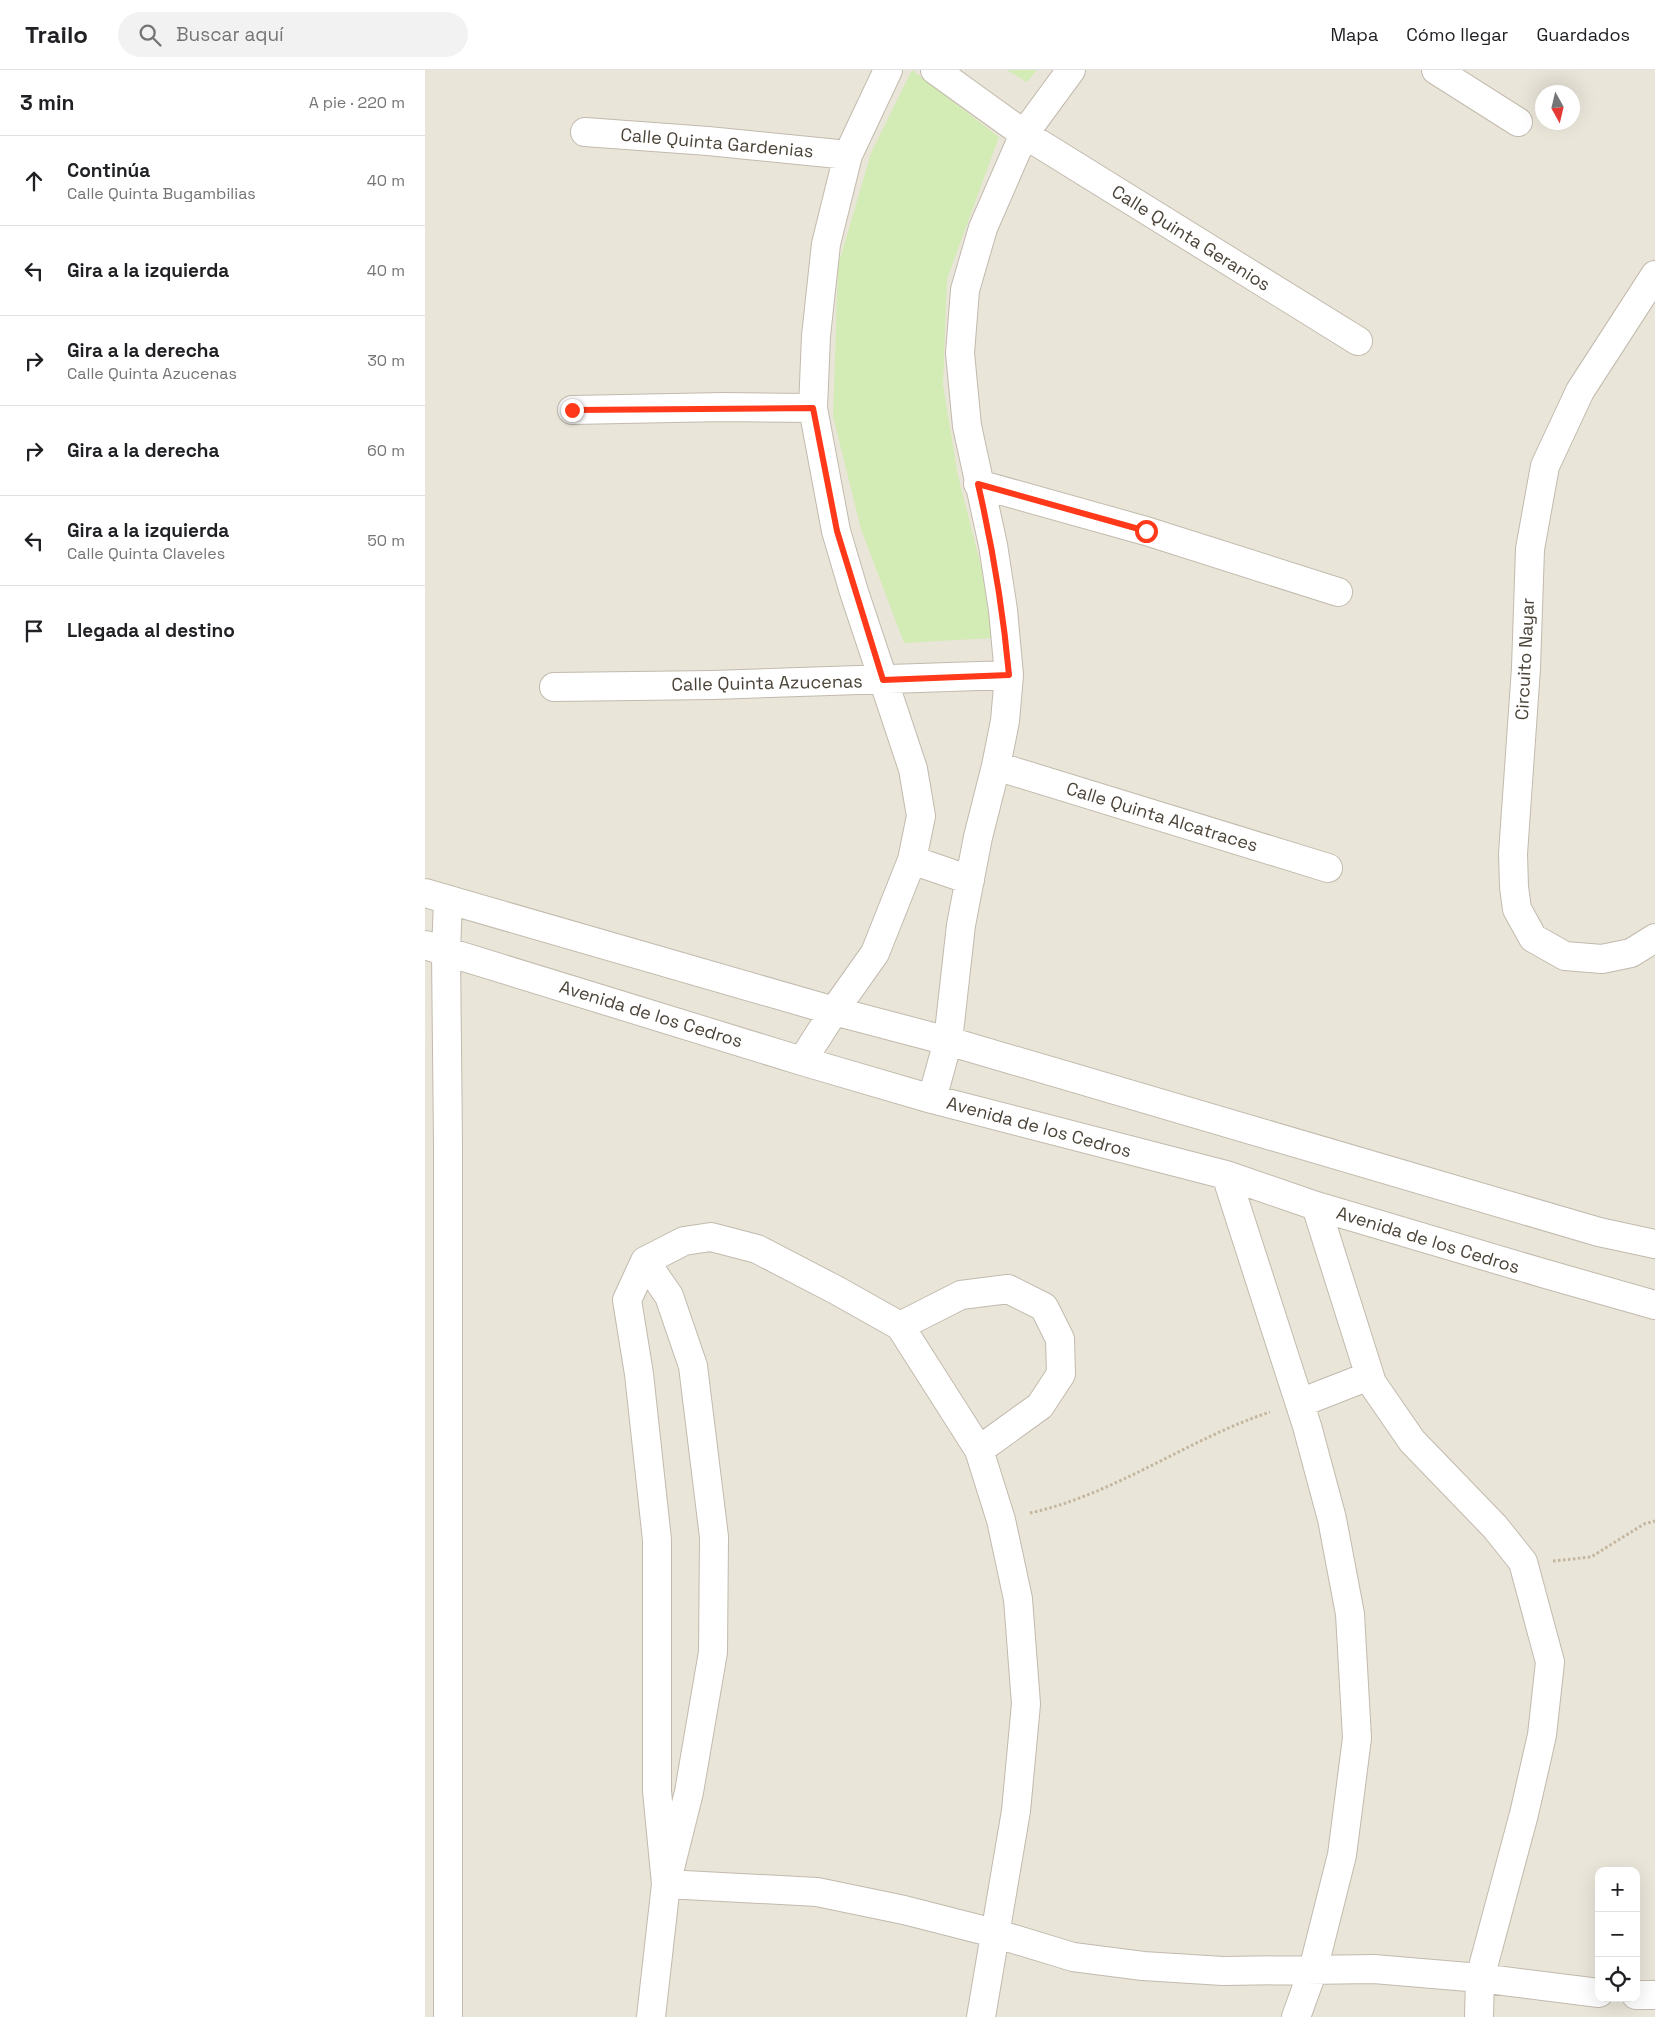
<!DOCTYPE html>
<html lang="es">
<head>
<meta charset="utf-8">
<style>
  :root { --surface:#fff; --page:#f2f2f2; --text:#202124; --muted:#757577; --line:#e0e0e0 }
  body { margin:0; font-family:"Space Grotesk",sans-serif; background:var(--page); color:var(--text) }
  .controls { position:absolute; right:15px; bottom:15px; display:grid; overflow:hidden; border-radius:10px; box-shadow:0 5px 20px #0002 }
  .controls button { width:45px; height:45px; display:grid; place-items:center; padding:0; border:0; border-bottom:1px solid var(--line); background:var(--surface); color:var(--text); font:25px sans-serif }
  .compass { position:absolute; left:1110px; top:15px; width:45px; height:45px; border-radius:50%; background:var(--surface); box-shadow:0 5px 20px #0002; rotate:172deg }
  .stop { position:absolute; width:15px; height:15px; margin:-11px; border:4px solid #ff3919; border-radius:50%; background:#fff }
  .stop.end { background:#ff3919; border-color:#fff; box-shadow:0 1px 5px #0008 }
  .list { margin:0; padding:0; list-style:none }
  h2 { display:flex; justify-content:space-between; align-items:center; height:65px; margin:0; padding:0 20px; font-size:21px }
  h2 small { font-size:16px; font-weight:400; color:var(--muted) }
  .list li { display:grid; grid-template-columns:32px 1fr auto; gap:15px; align-items:center; box-sizing:border-box; height:90px; padding:0 20px; border-top:1px solid var(--line) }
  .list b { display:block; font-size:19px; white-space:nowrap }
  .list p { margin:0; font-size:16px; white-space:nowrap; color:var(--muted) }
  .list em { font-size:16px; font-style:normal; color:var(--muted) }
  .icon { flex:none; width:28px; height:28px; fill:none; stroke:currentColor; stroke-width:2; stroke-linecap:round; stroke-linejoin:round }
  .map { position:relative; flex:none; width:1230px; height:1947px; overflow:hidden }
  header { display:flex; align-items:center; gap:30px; box-sizing:border-box; height:70px; padding:0 25px; background:var(--surface); border-bottom:1px solid var(--line) }
  header strong { font-size:24px }
  nav { display:flex; gap:28px; margin-inline-start:auto; font-size:18px }
  .search { width:350px; height:45px; background:var(--page); display:flex; align-items:center; gap:12px; box-sizing:border-box; padding:0 18px; border-radius:28px; color:var(--muted); font-size:19px }
  main { display:flex }
  aside { flex:1; background:var(--surface) }
  .map>svg:first-child { display:block }
  .residential { fill:#eae5d9; fill-rule:evenodd }
  .green { fill:#d3ebb4 }
  .lines { fill:none; stroke-linecap:round; stroke-linejoin:round }
  .minor-casing { stroke:#c2baad; stroke-width:30 }
  .path { stroke:#c4b69e; stroke-width:3; stroke-dasharray:2.5 2.5; stroke-linecap:butt }
  .minor { stroke:#fff; stroke-width:28 }
  .route { stroke:#ff3919; stroke-width:6 }
  .labels { text-anchor:middle; stroke-width:4; stroke-linejoin:round; paint-order:stroke }
  .street-label { font-size:18px; fill:#4b4338; stroke:#fff }
</style>
</head>
<body>
<header>
<strong>Trailo</strong>
<div class="search"><svg class="icon" aria-label="search" viewBox="0 0 24 24"><circle cx="10" cy="10" r="6"/><path d="M15 15l6 6"/></svg>Buscar aquí</div>
<nav><a>Mapa</a><a>Cómo llegar</a><a>Guardados</a></nav>
</header>
<main>
<aside>
<h2>3 min<small>A pie · 220 m</small></h2>
<ul class="list">
<li><svg class="icon" aria-label="ahead" viewBox="0 0 24 24"><path d="M12 20V5M6 11l6-6 6 6"/></svg><div><b>Continúa</b><p>Calle Quinta Bugambilias</p></div><em>40 m</em></li>
<li><svg class="icon" aria-label="left" viewBox="0 0 24 24"><path d="M17 20v-9H6M10 6l-5 5 5 5"/></svg><div><b>Gira a la izquierda</b></div><em>40 m</em></li>
<li><svg class="icon" aria-label="right" viewBox="0 0 24 24"><path d="M7 20v-9h11M14 6l5 5-5 5"/></svg><div><b>Gira a la derecha</b><p>Calle Quinta Azucenas</p></div><em>30 m</em></li>
<li><svg class="icon" aria-label="right" viewBox="0 0 24 24"><path d="M7 20v-9h11M14 6l5 5-5 5"/></svg><div><b>Gira a la derecha</b></div><em>60 m</em></li>
<li><svg class="icon" aria-label="left" viewBox="0 0 24 24"><path d="M17 20v-9H6M10 6l-5 5 5 5"/></svg><div><b>Gira a la izquierda</b><p>Calle Quinta Claveles</p></div><em>50 m</em></li>
<li><svg class="icon" aria-label="arrive" viewBox="0 0 24 24"><path d="M6 21V4h12l-3 4 3 4H6"/></svg><div><b>Llegada al destino</b></div></li>
</ul>
</aside>
<div class="map">
<svg width="1230" height="1947" viewBox="0 0 1230 1947">
  <rect width="100%" height="100%" fill="#f6f3eb"/>
  <!-- residential -->
  <path class="residential" d="M0,0H1230V1947H0ZM1118,22H1148V52H1118ZM1174,1801H1211V1928H1174Z"/>
  <!-- green -->
  <path class="green" d="M487,0L574,67L522,209L518,315L533,406L557,500L567,568L479,573L436,459L408,346L413,196L446,83Z
    M582,0H612L602,12Z"/>
  <g class="lines">
    <!-- minor casing -->
    <g class="minor-casing">
      <path id="minor" d="M510,0L599,64L933,271
        M1011,0L1093,52
        M160,62L283,71L423,85
        M1230,205L1155,321L1120,396L1105,479L1101,598L1088,784L1089,817L1092,839L1108,868L1140,886L1177,889L1206,883L1230,868
        M147,340L299,337L388,338
        M553,414L721,461L913,522
        M129,617L288,615L584,605
        M571,696L903,798
        M487,790L545,810
        M0,823L409,941L523,971L1174,1162L1230,1174
        M0,875L377,991L507,1029L801,1105L891,1136L1121,1204L1230,1235
        M377,991L409,941L450,883L487,790L496,746L488,699L429,522L411,461L388,338L391,266L401,174L423,85L463,0
        M507,1029L523,971L536,855L553,767L571,696L580,651L584,605L578,540L568,475L542,356L535,283L540,220L558,158L599,64L646,0
        M801,1105L882,1356L907,1449L925,1544L932,1668L917,1785L888,1900L871,1947
        M891,1136L947,1313L987,1371L1070,1457L1098,1492L1125,1592L1117,1665L1099,1744L1055,1908L1054,1947
        M220,1191L202,1230L214,1304L232,1470V1721L241,1814L392,1822L479,1840L569,1863L648,1887L718,1896L798,1901L949,1899L1055,1908L1174,1923
        M475,1256L536,1225L583,1219L619,1237L635,1269L636,1304L615,1336L554,1380
        M875,1333L944,1306
        M1211,1925H1230
        M23,1947V1074L21,882L23,830
        M226,1947L241,1814L264,1722L288,1582L289,1467L268,1296L244,1226L220,1191L259,1171L286,1167L332,1179L411,1220L475,1256L554,1380L576,1450L593,1529L601,1634L591,1741L556,1947"/>
    </g>
    <!-- path -->
    <path class="path" d="M605,1443C691,1424 763,1369 845,1342
      M1128,1491L1166,1487L1219,1454L1230,1451"/>
    <!-- minor -->
    <use href="#minor" class="minor"/>
  </g>
  <g class="lines">
    <!-- route -->
    <path class="route" d="M147,340L388,338L412,461L458,610L584,605C578,539 568,479 553,414L721,461"/>
  </g>
  <g class="labels">
    <!-- street labels -->
    <g class="street-label">
      <text transform="translate(292 73) rotate(5)" y="6">Calle Quinta Gardenias</text>
      <text transform="translate(766 168) rotate(32)" y="6">Calle Quinta Geranios</text>
      <text transform="translate(1100 589) rotate(-87)" y="6">Circuito Nayar</text>
      <text transform="translate(342 613) rotate(-1)" y="6">Calle Quinta Azucenas</text>
      <text transform="translate(737 747) rotate(17)" y="6">Calle Quinta Alcatraces</text>
      <text transform="translate(226 944) rotate(17)" y="6">Avenida de los Cedros</text>
      <text transform="translate(614 1057) rotate(15)" y="6">Avenida de los Cedros</text>
      <text transform="translate(1003 1170) rotate(17)" y="6">Avenida de los Cedros</text>
    </g>
  </g>
</svg>
<div class="controls">
<button>+</button>
<button>−</button>
<button><svg class="icon" aria-label="locate" viewBox="0 0 24 24"><circle cx="12" cy="12" r="6"/><path d="M12 2v4M12 18v4M2 12h4M18 12h4"/></svg></button>
</div>
<svg class="compass" viewBox="-18 -18 36 36"><path d="M0-13l5 13h-10z" fill="#e53935"/><path d="M0 13l5-13h-10z" fill="#757577"/></svg>
<div class="stop" style="left:721px;top:461px"></div>
<div class="stop end" style="left:147px;top:340px"></div>
</div>
</main>
</body>
</html>
